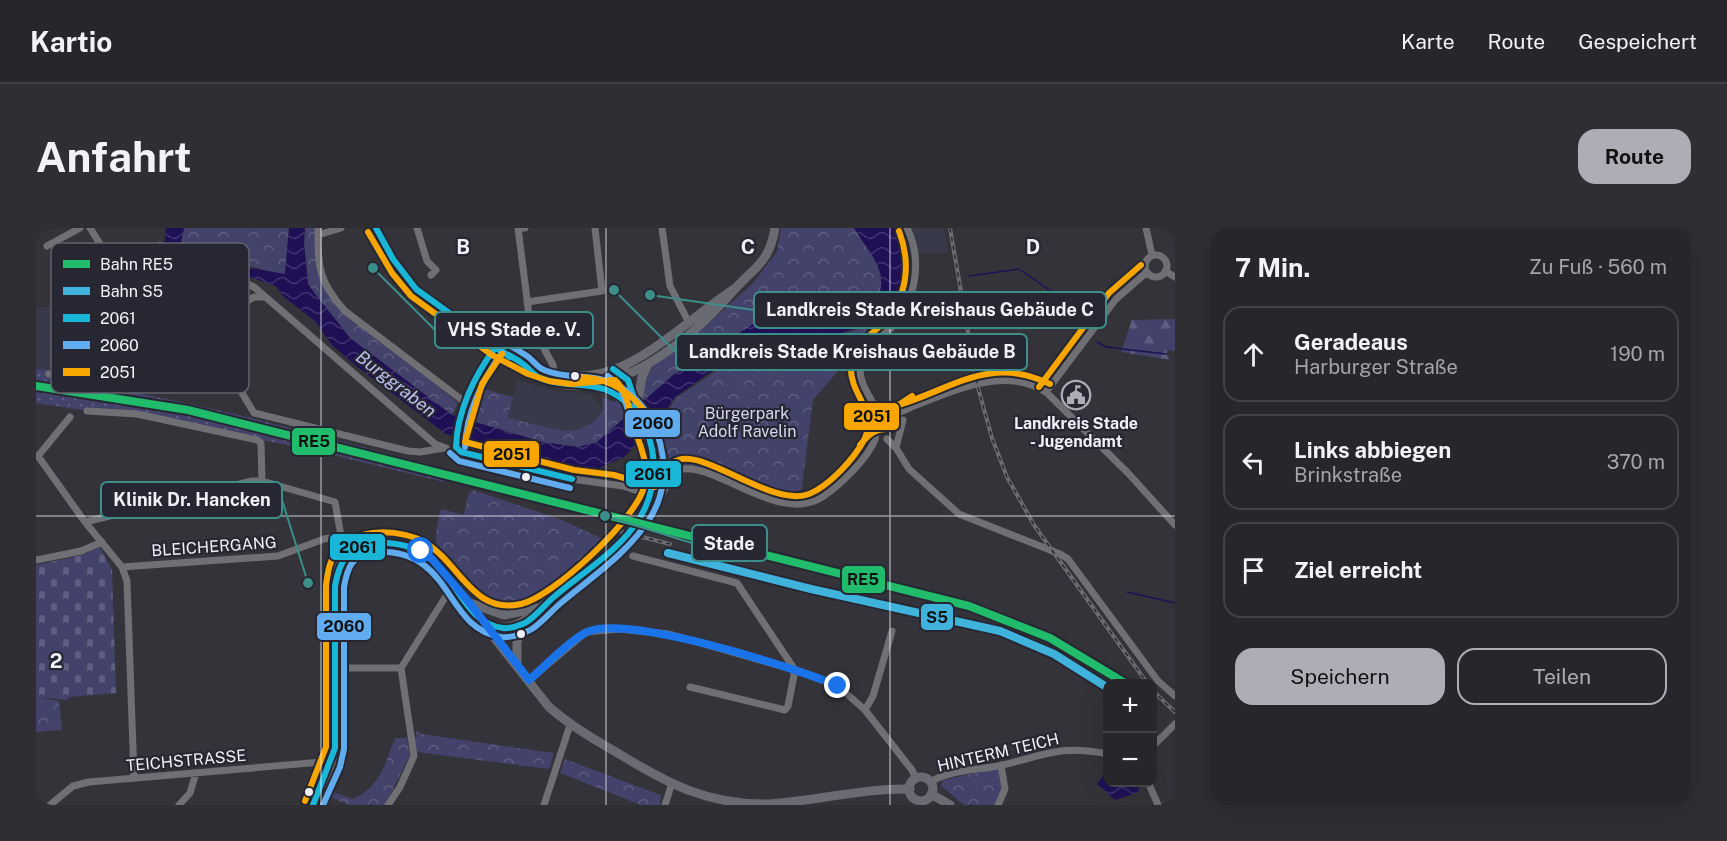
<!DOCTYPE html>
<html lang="de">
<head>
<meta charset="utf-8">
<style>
  :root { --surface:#26262b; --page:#2e2e33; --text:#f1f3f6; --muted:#a4a5a9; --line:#424347; --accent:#adaeb5 }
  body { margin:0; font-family:"Public Sans",sans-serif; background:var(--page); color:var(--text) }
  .controls { position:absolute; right:18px; bottom:18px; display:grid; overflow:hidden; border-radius:12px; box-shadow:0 6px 24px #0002 }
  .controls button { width:54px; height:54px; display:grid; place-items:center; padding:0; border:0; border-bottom:2px solid var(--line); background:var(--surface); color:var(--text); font:30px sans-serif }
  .stop { position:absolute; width:18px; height:18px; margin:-14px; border:4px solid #1a73e8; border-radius:50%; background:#fff }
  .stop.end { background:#1a73e8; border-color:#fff; box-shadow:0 2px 6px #0008 }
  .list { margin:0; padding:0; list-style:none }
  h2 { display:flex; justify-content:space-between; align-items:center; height:78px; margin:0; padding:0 24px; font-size:26px }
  h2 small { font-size:20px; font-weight:400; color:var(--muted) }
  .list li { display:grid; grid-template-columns:39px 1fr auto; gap:18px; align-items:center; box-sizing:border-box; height:96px; margin:0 12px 12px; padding:0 12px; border:2px solid var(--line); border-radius:18px }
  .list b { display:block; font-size:22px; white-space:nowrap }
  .list p { margin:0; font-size:20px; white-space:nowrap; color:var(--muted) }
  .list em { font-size:20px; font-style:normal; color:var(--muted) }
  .actions { display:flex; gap:12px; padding:18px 24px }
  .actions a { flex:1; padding:14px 0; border:2px solid var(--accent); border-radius:18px; text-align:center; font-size:21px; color:var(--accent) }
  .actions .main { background:var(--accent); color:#111 }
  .icon { flex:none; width:33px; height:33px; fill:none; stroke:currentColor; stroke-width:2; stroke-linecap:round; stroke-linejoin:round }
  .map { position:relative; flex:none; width:1139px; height:577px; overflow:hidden; border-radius:18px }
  header { display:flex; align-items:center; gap:36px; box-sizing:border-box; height:84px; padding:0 30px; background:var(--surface); border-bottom:2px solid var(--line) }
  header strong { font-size:28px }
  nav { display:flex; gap:33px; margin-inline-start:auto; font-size:21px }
  .intro { display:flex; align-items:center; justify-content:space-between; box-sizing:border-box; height:144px; padding:0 36px }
  h1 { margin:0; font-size:42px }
  .button { padding:15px 27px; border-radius:18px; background:var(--accent); color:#111; font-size:21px; font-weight:700 }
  main { display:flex; gap:36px; padding:0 36px }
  aside { flex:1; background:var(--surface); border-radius:18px; box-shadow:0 6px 24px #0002 }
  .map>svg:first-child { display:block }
  .built { fill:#383949 }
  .grass { fill:url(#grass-dots) }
  .forest { fill:url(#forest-firs) }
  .cemetery { fill:url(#cemetery-stones) }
  .park { fill:url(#park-crowns) }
  .water { fill:url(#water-waves) }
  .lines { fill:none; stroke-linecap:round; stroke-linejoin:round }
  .stream { stroke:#1f1056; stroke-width:1.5 }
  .minor { stroke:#707074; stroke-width:7 }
  .major { stroke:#6a6a72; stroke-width:9 }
  .rail-casing { stroke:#6c6c70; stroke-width:4 }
  .rail { stroke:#262732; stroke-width:1.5; stroke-dasharray:4.5; stroke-linecap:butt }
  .bus-1-casing { stroke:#262732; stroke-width:10 }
  .bus-2-casing { stroke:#262732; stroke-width:10 }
  .bus-3-casing { stroke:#262732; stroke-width:10 }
  .bus-1 { stroke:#1ab6d8; stroke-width:6 }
  .bus-2 { stroke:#60acee; stroke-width:6 }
  .bus-3 { stroke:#f7a600; stroke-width:6 }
  .rail-1-casing { stroke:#262732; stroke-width:12 }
  .rail-2-casing { stroke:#262732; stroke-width:12 }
  .rail-1 { stroke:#20bc6c; stroke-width:8 }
  .rail-2 { stroke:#40b3dd; stroke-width:8 }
  .route { stroke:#1a73e8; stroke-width:8 }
  .grid { fill:none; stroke:#eff0f8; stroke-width:1.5; stroke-opacity:0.55 }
  .bus-dot { fill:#eff0f8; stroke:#262732; stroke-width:2 }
  .labels { text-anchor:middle; stroke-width:4.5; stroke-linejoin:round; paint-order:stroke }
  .park-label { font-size:16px; fill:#d6d8ee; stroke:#262732 }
  .poi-label { font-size:16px; font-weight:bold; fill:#eff0f8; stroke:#262732 }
  .street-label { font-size:16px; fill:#eff0f8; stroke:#262732 }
  .water-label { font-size:18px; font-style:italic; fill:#bec1ed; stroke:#262732 }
  .key { fill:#262732; stroke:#62636d; stroke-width:1.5 }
  .key-label { font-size:16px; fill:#eff0f8 }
  .grid-label { font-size:20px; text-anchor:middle; font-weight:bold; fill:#eff0f8; stroke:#262732; stroke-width:4.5; stroke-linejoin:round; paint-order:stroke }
  .leader { fill:none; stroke:#3c8e8a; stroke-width:2 }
  .callout-dot { fill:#3c8e8a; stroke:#262732; stroke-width:2 }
  .callout { fill:#262732; stroke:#3c8e8a; stroke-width:2 }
  .callout-label { font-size:18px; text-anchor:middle; font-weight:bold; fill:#eff0f8 }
  .line-badge { stroke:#262732; stroke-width:2 }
  .pale-badge-label { font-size:16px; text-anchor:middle; font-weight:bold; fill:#111 }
</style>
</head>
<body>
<header>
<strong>Kartio</strong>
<nav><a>Karte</a><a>Route</a><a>Gespeichert</a></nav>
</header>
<div class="intro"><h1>Anfahrt</h1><a class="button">Route</a></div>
<main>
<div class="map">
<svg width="1139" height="577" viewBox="0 0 1139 577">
  <defs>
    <pattern id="grass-dots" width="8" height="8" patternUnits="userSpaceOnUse" patternTransform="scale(1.5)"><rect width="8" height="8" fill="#42426a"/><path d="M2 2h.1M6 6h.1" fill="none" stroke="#5e5e80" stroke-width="1.8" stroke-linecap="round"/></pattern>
    <pattern id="forest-firs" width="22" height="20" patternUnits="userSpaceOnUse" patternTransform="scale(1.5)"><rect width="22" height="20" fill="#42426a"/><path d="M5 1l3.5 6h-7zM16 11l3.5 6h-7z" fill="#5e5e80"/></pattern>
    <pattern id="cemetery-stones" width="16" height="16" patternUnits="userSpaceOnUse" patternTransform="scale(1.5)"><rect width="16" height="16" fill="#42426a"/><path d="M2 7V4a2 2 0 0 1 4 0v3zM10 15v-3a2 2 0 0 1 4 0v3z" fill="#5e5e80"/></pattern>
    <pattern id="park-crowns" width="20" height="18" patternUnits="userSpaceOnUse" patternTransform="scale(1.5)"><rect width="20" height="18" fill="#42426a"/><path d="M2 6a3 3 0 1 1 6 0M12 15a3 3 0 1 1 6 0" fill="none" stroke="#5e5e80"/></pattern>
    <pattern id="water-waves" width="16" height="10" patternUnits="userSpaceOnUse" patternTransform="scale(1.5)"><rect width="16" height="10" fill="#1f1056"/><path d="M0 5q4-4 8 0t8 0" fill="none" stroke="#40336f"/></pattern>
  </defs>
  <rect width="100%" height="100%" fill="#333339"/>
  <!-- built -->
  <path class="built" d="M860,0H908L912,25H868Z
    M16,78L54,83L86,135L67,147V158L13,153V142L0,141V80Z
    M481,152L520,163L555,166L567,183L555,196L540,202L528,203L472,190Z"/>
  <!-- grass -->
  <path class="grass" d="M0,141L13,142V153C149,166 280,209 412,241L408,254L289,225L101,186L51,183L0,175Z"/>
  <!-- forest -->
  <path class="forest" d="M1139,91V123L1133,122L1130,126L1134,132L1085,124L1096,92Z"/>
  <!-- cemetery -->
  <path class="cemetery" d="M64,319L76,342L80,465L34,469L31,472L0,469V337L46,327Z"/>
  <!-- park -->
  <path class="park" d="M148,0H253L249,46C237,48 228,41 217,39C191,33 168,30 144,19Z
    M269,0H283L287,49L309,87L370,131L422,175L416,187L314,110L280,67L272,56L268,15Z
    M745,0H818C835,28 861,50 834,80L779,85L752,92L728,90L637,147L561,214L542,219L506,214L436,193L448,161L477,169L472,190L528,203L540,202L555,196L567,183L566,169L578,174L609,154L614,142L626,129L663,104L716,56L741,24Z
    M830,94L829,114L818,136L809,135L777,172L766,259L761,273L743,270L628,229L620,200L640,170L686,139L820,102Z
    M437,262L526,292L567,311C552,323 503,371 489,376C460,387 408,351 402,322C398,308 401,296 405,281L428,287L432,267Z
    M0,469L23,473L26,502L0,504Z
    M380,503L386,506L518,525L513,541L381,524L378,510L381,509Z
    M359,510H371L374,527L349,577H313L292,568L294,563L317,571C344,559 349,536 359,510Z
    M529,531L625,567L624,577H605L524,545Z
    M962,540L966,565L958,577H928L905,558L907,552Z"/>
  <!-- water -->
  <path class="water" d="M130,0H148L144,19C156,24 180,27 189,35V41L145,26L129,15Z
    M253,0H269L268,15L272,56L280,67L314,110L416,187L506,214L542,219L561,214L637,147L728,89L752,92L807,74L825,82L834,80C860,50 835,28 818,0H860C874,18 872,58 858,76C848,89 830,88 819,101L685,137L639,169L624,191L588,229L547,247L520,241L467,222L410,206L319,137L296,117L279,93L248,69L240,58L193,42L192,36L249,46Z
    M1071,542L1072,554L1102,555L1103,564L1079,572L1061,556Z"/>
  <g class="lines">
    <!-- stream -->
    <path class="stream" d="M933,48L983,41L1015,63L1047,104
      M1061,114L1070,119L1130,126
      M1091,364L1139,375"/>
    <!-- minor -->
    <path class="minor" d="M54,0L85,49L95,43L135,111
      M282,0C282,39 282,53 309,83L430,175
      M381,0L391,33L400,42L395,47
      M489,0H482L494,95L517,137L518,146
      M626,0L634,58L652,93
      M1110,0L1116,27
      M282,7L305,0
      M11,18L44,0
      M1109 38a11 11 0 1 1 22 0a11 11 0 1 1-22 0Z
      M95,43L92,36L124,17L133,27L197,49L218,59L399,216L410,220
      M1129,43L1139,49
      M491,74L566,63L559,0
      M165,97L218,185L372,223L384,224L408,220
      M13,146L67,152L150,102L179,93L218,69H228
      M1010,164L1080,71L1111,44
      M51,183L101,186L221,212L225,215L226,253
      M857,186C867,184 874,179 883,176C922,160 972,139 1010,164L1092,245L1139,297
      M843,190C839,172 823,160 824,139C826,120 843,112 855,100C880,74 887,32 871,0
      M851,211L860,220L873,241L923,286L1024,326L1032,331L1122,453L1139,468
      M420,219L425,224L536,251L587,258L611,266L623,268L626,266L639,243C675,227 742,300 788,268C805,256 829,233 838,214C842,204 839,195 846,188L859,187L866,195
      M420,219C418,193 442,139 459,120
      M860,220L867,192
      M2,228L49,294L86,339L91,353L98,549
      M2,228L34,189
      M49,294L216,253H226L299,274L305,308L316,321
      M597,328L701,355L759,442
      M0,332L45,323L66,314
      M86,339L242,328L288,311L305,308
      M299,440H365
      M493,452L550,404L583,401L633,406L759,442L802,458L829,482L876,542L880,551
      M654,459L749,482L752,478L759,442
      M829,482L837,468L856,403
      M1116,519L1139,496
      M894,554C914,542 940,542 962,538C1008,528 1021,516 1072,526
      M1112,554L1122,577
      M14,577L37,558L53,554L286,534L295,536
      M143,577L154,565L160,545
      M352,577L364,559L378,528L365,440L417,357
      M508,577L534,497
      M629,577L635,558
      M962,577L969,561L965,537"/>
    <!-- major -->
    <path class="major" d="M340,0C351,21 363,44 380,61C391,72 407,81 420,91C466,126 516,163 577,142C617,128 661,85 698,61
      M492,142C498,149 507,151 516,154C582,174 657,109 697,63C718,39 733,36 739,0
      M586,145L592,153L604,187
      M556,158L577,165L592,175
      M602,173L606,149L612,136
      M434,375L468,387L503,380
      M448,394C477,409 494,389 515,371C543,348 587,319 606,288C624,258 622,222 605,192C598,180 584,167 583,152C583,146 587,140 591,136
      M481,434V414L486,396
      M873 561a12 12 0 1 1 24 0a12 12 0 1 1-24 0Z
      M895,566L914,577
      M277,577L295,536L299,520V358C300,351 300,342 303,335C318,303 375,314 396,331L513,479C535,498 559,512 585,527C634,557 673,577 733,576C780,573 827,560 874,561"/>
    <!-- rail casing -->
    <g class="rail-casing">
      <path id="rail" d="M914,0L941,156L956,210L971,249L998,297L1111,455
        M578,302L634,316
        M1116,462L1139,484"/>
    </g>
    <!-- rail -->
    <use href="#rail" class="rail"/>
    <!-- bus-1 casing -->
    <g class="bus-1-casing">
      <path id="bus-1" d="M340,0L357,31L380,61L474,129
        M577,141L592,152L603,185
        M420,219L425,224L536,251
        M420,219C421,184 438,148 459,120
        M277,577L299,520V358C303,335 312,317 337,315C424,310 413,393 467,400C474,401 482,398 489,395C501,388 509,376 519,368C547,344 583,323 603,291C629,251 621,187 575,164C553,153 527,160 504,150C497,147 493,140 487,136C478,129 468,125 459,120"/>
    </g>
    <!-- bus-2 casing -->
    <g class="bus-2-casing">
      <path id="bus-2" d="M572,148L584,158L594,188
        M429,219C430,186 446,152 466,125
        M414,225L423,233L534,260
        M287,577L304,539L308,521V359C311,341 316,326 337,324C419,319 406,400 465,409C475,410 487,406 496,401C507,394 516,382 526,374C557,348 592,325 614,290C642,247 625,179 579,156C557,145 531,152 508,142C501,139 497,132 491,128C482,122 473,117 463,112"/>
    </g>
    <!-- bus-3 casing -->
    <g class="bus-3-casing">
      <path id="bus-3" d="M466,126L446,156L429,214L538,242L578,247L619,259C625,249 629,236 642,232C671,222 737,280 773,266C793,258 818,231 828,212C834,201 831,188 843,180C850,177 858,178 866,176C921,158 955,128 1014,156
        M536,149C567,148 591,159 609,184
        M1003,159L1073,65L1105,37
        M834,193C829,174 813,158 815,137C818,116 836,107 848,94C872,69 875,34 863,3
        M824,217C833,206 840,200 854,201L861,178L876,168
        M269,573L290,519V357C292,344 293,333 301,323C320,298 367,301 390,315C424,336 437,387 485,376C517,369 600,291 608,259C614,236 604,219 598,198C593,182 591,163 579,152L535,156L513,153L492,146L456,127L375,68L356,45L332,4"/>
    </g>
    <!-- bus-1 -->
    <use href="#bus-1" class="bus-1"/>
    <!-- bus-2 -->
    <use href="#bus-2" class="bus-2"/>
    <!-- bus-3 -->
    <use href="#bus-3" class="bus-3"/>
    <!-- rail-1 casing -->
    <g class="rail-1-casing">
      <path id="rail-1" d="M0,158L152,182L933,378L1014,410L1089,455"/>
    </g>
    <!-- rail-2 casing -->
    <g class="rail-2-casing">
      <path id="rail-2" d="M632,325L775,361L964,403L1018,426L1072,460"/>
    </g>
    <!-- rail-1 -->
    <use href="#rail-1" class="rail-1"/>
    <!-- rail-2 -->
    <use href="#rail-2" class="rail-2"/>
  </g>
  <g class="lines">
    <!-- route -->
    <path class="route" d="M385,323L396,331L432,373L493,452C511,437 529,416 549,405C586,384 760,440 802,458"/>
  </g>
  <!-- grid -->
  <path class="grid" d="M285,0V577M570,0V577M854,0V577M0,288H1139"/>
  <!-- icons -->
  <defs>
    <g id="civic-ring" transform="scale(1.5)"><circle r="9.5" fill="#262732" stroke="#adaeb5" stroke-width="1.5"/><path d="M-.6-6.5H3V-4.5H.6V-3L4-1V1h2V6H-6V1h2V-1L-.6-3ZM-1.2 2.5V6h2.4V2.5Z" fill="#adaeb5"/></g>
  </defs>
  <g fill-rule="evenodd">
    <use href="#civic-ring" x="1040" y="167"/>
  </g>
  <!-- markers -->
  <g class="bus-dot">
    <circle cx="539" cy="148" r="5"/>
    <circle cx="490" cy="249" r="5"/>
    <circle cx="485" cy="406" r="5"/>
    <circle cx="273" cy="564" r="5"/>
  </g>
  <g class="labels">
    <!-- park labels -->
    <g class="park-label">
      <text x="711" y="191">Bürgerpark<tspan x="711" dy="18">Adolf Ravelin</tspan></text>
    </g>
    <!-- poi labels -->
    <g class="poi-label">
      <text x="1040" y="201">Landkreis Stade<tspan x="1040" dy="18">- Jugendamt</tspan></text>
    </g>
    <!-- street labels -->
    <g class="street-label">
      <text transform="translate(178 318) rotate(-4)" y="6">BLEICHERGANG</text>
      <text transform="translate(962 524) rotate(-13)" y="6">HINTERM TEICH</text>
      <text transform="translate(150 532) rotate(-5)" y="6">TEICHSTRASSE</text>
    </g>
    <!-- water labels -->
    <g class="water-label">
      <text transform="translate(360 156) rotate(38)" y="6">Burggraben</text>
    </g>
  </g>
  <!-- legend -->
  <rect x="15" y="15" width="198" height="150" rx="9" class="key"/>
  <rect x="27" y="32" width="27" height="8" fill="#20bc6c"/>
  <rect x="27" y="59" width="27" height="8" fill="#40b3dd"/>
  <rect x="27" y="86" width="27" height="8" fill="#1ab6d8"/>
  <rect x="27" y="113" width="27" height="8" fill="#60acee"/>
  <rect x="27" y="140" width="27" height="8" fill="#f7a600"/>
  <g class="key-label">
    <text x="64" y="42">Bahn RE5</text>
    <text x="64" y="69">Bahn S5</text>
    <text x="64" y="96">2061</text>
    <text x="64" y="123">2060</text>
    <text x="64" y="150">2051</text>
  </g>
  <g class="grid-label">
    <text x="427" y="26">B</text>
    <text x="712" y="26">C</text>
    <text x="997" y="26">D</text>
    <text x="20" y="440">2</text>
  </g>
  <!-- callouts -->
  <path class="leader" d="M614 67L718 82M337 40L399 102M578 62L640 124M272 355L246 272M569 288L656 315"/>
  <g class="callout-dot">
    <circle cx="614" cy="67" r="6"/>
    <circle cx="337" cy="40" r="6"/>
    <circle cx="578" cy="62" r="6"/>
    <circle cx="272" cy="355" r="6"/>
    <circle cx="569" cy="288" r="6"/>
  </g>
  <g class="callout">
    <rect x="718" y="64" width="352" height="36" rx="6"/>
    <rect x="399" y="84" width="158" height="36" rx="6"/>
    <rect x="640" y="106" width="351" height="36" rx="6"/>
    <rect x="65" y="254" width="181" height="36" rx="6"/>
    <rect x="656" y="297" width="75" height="36" rx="6"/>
  </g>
  <g class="callout-label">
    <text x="894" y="88">Landkreis Stade Kreishaus Gebäude C</text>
    <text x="478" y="108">VHS Stade e. V.</text>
    <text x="816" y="130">Landkreis Stade Kreishaus Gebäude B</text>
    <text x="156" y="278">Klinik Dr. Hancken</text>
    <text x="693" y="322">Stade</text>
  </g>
  <g class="line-badge">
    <rect x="807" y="174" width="57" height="29" rx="6" fill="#f7a600"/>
    <rect x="588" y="181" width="57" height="29" rx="6" fill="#60acee"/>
    <rect x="255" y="199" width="45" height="29" rx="6" fill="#20bc6c"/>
    <rect x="447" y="212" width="57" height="28" rx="6" fill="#f7a600"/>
    <rect x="589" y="232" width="57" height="28" rx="6" fill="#1ab6d8"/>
    <rect x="293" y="305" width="57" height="28" rx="6" fill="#1ab6d8"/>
    <rect x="805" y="337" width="45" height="29" rx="6" fill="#20bc6c"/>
    <rect x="884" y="375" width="34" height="28" rx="6" fill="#40b3dd"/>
    <rect x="280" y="384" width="56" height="29" rx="6" fill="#60acee"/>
  </g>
  <g class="pale-badge-label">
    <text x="836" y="194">2051</text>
    <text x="617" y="201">2060</text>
    <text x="278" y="219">RE5</text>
    <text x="476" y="232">2051</text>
    <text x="617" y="252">2061</text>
    <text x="322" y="325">2061</text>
    <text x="827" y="357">RE5</text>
    <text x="901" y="395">S5</text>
    <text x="308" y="404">2060</text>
  </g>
</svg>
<div class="controls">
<button>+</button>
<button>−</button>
</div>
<div class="stop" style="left:385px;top:323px"></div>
<div class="stop end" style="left:802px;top:458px"></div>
</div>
<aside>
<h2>7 Min.<small>Zu Fuß · 560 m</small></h2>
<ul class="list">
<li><svg class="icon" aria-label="ahead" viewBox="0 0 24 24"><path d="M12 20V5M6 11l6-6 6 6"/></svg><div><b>Geradeaus</b><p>Harburger Straße</p></div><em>190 m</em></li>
<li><svg class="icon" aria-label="left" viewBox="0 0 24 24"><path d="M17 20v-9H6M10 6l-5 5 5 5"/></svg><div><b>Links abbiegen</b><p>Brinkstraße</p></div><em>370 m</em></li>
<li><svg class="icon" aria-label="arrive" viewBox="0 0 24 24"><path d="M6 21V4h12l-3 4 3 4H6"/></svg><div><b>Ziel erreicht</b></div></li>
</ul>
<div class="actions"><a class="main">Speichern</a><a>Teilen</a></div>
</aside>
</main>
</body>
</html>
